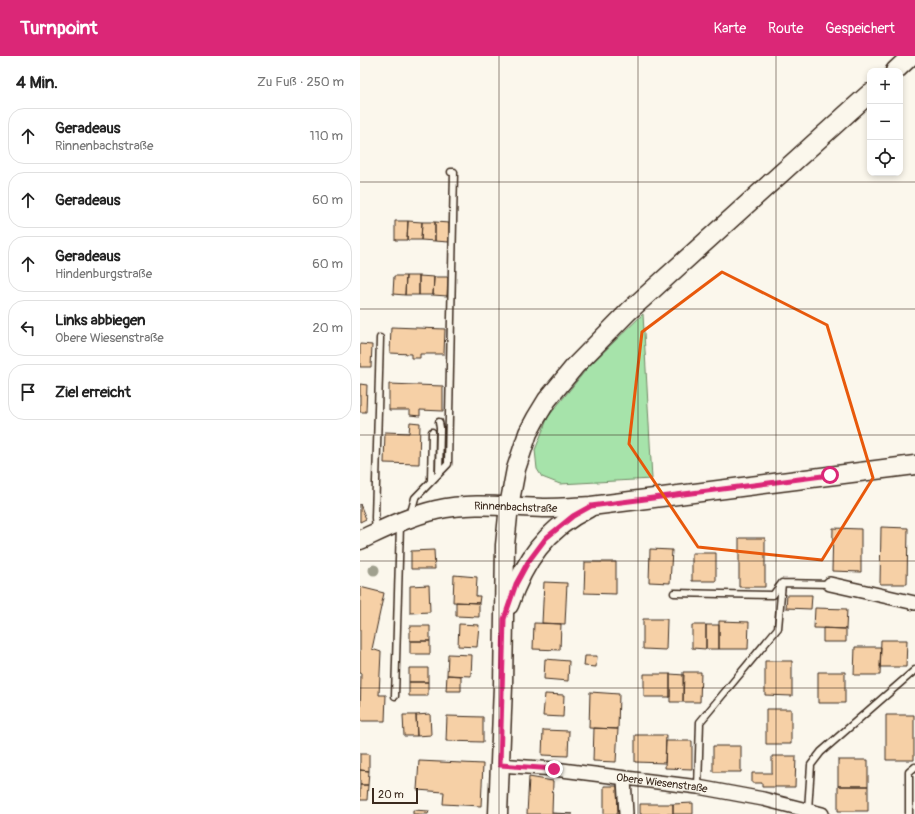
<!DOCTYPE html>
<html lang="de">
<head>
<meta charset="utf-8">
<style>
  :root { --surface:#fff; --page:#f6f6f6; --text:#222; --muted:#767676; --line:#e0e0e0; --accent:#db2777 }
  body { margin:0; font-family:Pangolin,sans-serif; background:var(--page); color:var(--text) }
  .controls { position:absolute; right:12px; top:12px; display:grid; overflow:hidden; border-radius:8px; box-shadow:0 2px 6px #0003 }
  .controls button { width:36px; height:36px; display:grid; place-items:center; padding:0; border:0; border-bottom:1px solid var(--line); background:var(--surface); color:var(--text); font:20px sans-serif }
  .scale { position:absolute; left:12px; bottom:10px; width:46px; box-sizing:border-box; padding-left:4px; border:2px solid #3b2a1e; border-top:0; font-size:11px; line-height:14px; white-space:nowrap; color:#3b2a1e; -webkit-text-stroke:3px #fbf7ec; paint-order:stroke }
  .stop { position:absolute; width:12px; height:12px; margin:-9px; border:3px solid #db2777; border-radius:50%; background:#fff }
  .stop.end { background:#db2777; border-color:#fff; box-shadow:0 1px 4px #0008 }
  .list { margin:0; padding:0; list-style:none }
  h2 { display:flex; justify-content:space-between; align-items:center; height:52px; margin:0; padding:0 16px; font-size:17px }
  h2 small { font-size:13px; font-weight:400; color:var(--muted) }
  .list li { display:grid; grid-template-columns:26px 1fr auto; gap:12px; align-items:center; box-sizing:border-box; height:56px; margin:0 8px 8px; padding:0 8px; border:1px solid var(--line); border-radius:16px }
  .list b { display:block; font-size:15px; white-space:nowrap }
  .list p { margin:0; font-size:13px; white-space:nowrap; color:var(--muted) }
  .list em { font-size:13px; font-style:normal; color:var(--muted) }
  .icon { flex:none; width:22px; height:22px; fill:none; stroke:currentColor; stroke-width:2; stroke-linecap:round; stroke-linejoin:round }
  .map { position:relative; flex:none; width:555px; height:758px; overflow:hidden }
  header { display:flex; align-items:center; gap:24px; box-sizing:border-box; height:56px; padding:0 20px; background:var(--accent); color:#fff }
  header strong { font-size:19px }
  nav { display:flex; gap:22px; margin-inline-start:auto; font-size:14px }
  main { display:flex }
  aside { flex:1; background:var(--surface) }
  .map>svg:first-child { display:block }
  .green { fill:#a6e3aa; stroke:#708664 }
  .building { fill:#f6d0a6; stroke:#3b2a1e }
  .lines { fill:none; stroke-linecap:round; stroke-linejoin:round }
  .lane-casing { stroke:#3b2a1e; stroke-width:9 }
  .street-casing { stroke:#3b2a1e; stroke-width:16 }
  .secondary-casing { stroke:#3b2a1e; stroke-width:21 }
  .lane { stroke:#fbf7ec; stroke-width:6 }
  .street { stroke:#fbf7ec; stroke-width:13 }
  .secondary { stroke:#fbf7ec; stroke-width:18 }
  .tree { fill:#a0a08e }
  .route { stroke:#db2777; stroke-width:5 }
  .marked { fill:none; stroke:#e8590c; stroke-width:3; stroke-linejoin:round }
  .grid { fill:none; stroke:#3b2a1e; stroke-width:1; stroke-opacity:0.55 }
  .labels { text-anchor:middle; stroke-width:3; stroke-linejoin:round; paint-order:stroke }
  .street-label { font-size:11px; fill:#3b2a1e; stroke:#fbf7ec }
</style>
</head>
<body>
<header>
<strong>Turnpoint</strong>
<nav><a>Karte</a><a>Route</a><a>Gespeichert</a></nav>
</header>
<main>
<aside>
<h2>4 Min.<small>Zu Fuß · 250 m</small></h2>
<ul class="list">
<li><svg class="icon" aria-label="ahead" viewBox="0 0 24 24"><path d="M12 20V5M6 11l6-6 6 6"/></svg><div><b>Geradeaus</b><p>Rinnenbachstraße</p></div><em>110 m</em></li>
<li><svg class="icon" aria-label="ahead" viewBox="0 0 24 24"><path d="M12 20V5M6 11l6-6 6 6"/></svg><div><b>Geradeaus</b></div><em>60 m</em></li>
<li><svg class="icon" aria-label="ahead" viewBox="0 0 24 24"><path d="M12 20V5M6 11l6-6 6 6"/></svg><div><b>Geradeaus</b><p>Hindenburgstraße</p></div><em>60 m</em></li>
<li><svg class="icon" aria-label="left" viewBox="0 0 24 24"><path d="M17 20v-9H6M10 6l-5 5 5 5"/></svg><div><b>Links abbiegen</b><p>Obere Wiesenstraße</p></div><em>20 m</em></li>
<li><svg class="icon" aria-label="arrive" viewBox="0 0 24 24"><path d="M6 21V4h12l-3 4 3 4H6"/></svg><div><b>Ziel erreicht</b></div></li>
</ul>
</aside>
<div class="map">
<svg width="555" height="758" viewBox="0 0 555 758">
  <rect width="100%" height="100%" fill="#fbf7ec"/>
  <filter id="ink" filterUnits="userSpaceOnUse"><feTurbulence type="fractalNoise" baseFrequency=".025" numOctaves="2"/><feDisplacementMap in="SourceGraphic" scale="8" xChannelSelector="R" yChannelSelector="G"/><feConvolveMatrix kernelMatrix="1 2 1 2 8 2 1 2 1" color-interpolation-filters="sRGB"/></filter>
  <g filter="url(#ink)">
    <!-- green -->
    <path class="green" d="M283,258L292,423L200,428L182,421L177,413L175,394L188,361L229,310Z"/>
    <!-- building -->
    <path class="building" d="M35,165H48L47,184H35Z
      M48,165L62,166L61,184H47Z
      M62,166H75V185L61,184Z
      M75,166L89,167V186L75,185Z
      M34,220H46L45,239L33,238Z
      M46,220H59V239H45Z
      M59,220L74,221L73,239H59Z
      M74,221H88L87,240L73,239Z
      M31,271L85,273L84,298H60V302H51V298L30,297Z
      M0,288L12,289L11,311H0Z
      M0,328L7,329L6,356H0Z
      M29,328L83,330V355L60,354V360L50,359V354H29Z
      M50,366L60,367L59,408L24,407L25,376L49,377Z
      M0,448L6,463L0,466Z
      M521,471L548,472L547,528H520Z
      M473,472L501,473V516L472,515Z
      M379,482H405V531H379Z
      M290,493L312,494L310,527L289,526Z
      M74,494L75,513H51V495Z
      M332,497H356V525H332Z
      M225,506H256V538L224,537Z
      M94,519L117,521L116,540H120L119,547L93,546Z
      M184,526L207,527L205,568L182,567Z
      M69,529L70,556L50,557V530Z
      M0,531L24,537L12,593L21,596L19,639H26L25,665H0L1,617H0Z
      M427,539H452L451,553L426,552Z
      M96,546L119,547V561L96,560Z
      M455,552L487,553L486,573L454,572Z
      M283,563H307L306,594L283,593Z
      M359,565L389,566L388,593H359Z
      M174,567L201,568L200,594L173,593Z
      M99,568L119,569L117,591L98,590Z
      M332,569H346V593L332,592Z
      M346,569H359V593H346Z
      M50,570H70V585H50Z
      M463,572L486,573V586H463Z
      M521,584H547L546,611H520Z
      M50,585H70V598H50Z
      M495,591H521L520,619H494Z
      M88,598L112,599L111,620L87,619Z
      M225,600H237L236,611L224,610Z
      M185,603L209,605L208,625L184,623Z
      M405,605H432V640L405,639Z
      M49,612H68V626H49Z
      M323,616H341L340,646H323Z
      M458,616H485V647H458Z
      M284,618H310V641H284Z
      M310,618L324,619L323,646H310Z
      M87,619L101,620V635H86Z
      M49,626H68V640H49Z
      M230,636L259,638L258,673L229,672Z
      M185,638L204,639L203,661L183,660Z
      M406,653H431V688H406Z
      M70,658L71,679L57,680L56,659Z
      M43,659H56L57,680H44Z
      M526,659H554V704H526Z
      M87,660L123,661V686L86,685Z
      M234,672L258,673L256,706L233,705Z
      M183,674L209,675L208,700L182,699Z
      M275,679H306L305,707L275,706Z
      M306,685H332V713L305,712Z
      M353,690H381V716H353Z
      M0,698H9V715L0,714Z
      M412,700H436L435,731H402V727H392V717H412Z
      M478,704H508V730H478Z
      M59,705L123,708L121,750L83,748L84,736L57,734Z
      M0,714L9,715L8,729H0Z
      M169,721L193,725L192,757L213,758H167Z
      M0,729H8L7,744H0Z
      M244,730H257L258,758H244Z
      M478,730H508V755H478Z
      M333,747V758H313V748Z
      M280,748H313V758H280Z
      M53,754L69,755L68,758H53Z"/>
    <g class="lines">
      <!-- lane casing -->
      <g class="lane-casing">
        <path id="lane" d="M79,366L80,372L79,417
          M71,425L72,376
          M50,460L55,442L88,408L94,116H91
          M16,475L15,462L20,282
          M314,537L413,539L422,527L470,528
          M35,640L40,469
          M338,731L340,666L418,572L422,527
          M448,754L451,709L461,696L555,614
          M549,758V716L555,711"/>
      </g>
      <!-- street casing -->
      <g class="street-casing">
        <g id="street">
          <path d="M470,528L555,547"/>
          <path id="s1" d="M141,709L194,713L338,731L403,743L462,758"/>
          <path d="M264,723L266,758"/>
        </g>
      </g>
      <!-- secondary casing -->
      <g class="secondary-casing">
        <g id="secondary">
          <path d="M535,15L551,0"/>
          <path id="s2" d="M0,484C24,473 50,460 76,454C111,446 147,451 183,452C199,452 215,451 231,450L555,409"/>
          <path d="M149,549C164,505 186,473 229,452"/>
          <path d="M138,758L143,630L145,489L149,450L156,413L168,377L176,362L187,344L215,310L269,255L510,37"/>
        </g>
      </g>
      <!-- lane -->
      <use href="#lane" class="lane"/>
      <!-- street -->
      <use href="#street" class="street"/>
      <!-- secondary -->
      <use href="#secondary" class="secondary"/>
    </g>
    <!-- trees -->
    <circle class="tree" cx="14" cy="514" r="5.5"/>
  </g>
  <g class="lines" filter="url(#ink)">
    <!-- route -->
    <path class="route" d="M194,713L140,709L144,563L156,528L168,506L186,482L213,460L231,450L470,419"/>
  </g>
  <!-- marked area -->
  <path class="marked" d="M362,216L467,269L513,422L462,504L338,491L269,388L282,276Z"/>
  <!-- grid -->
  <path class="grid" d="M139,0V758M278,0V758M416,0V758M0,126H555M0,253H555M0,379H555M0,505H555M0,632H555"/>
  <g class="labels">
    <!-- street labels -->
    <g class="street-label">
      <text dy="4" stroke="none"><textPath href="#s2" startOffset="162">Rinnenbachstraße</textPath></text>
      <text dy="4" stroke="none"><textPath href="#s1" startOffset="162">Obere Wiesenstraße</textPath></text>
    </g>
  </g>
</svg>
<div class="controls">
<button>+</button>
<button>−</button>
<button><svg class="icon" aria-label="locate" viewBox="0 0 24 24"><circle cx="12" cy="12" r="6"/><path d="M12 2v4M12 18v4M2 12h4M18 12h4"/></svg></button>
</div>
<div class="scale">20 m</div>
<div class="stop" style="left:470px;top:419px"></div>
<div class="stop end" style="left:194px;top:713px"></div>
</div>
</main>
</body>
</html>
